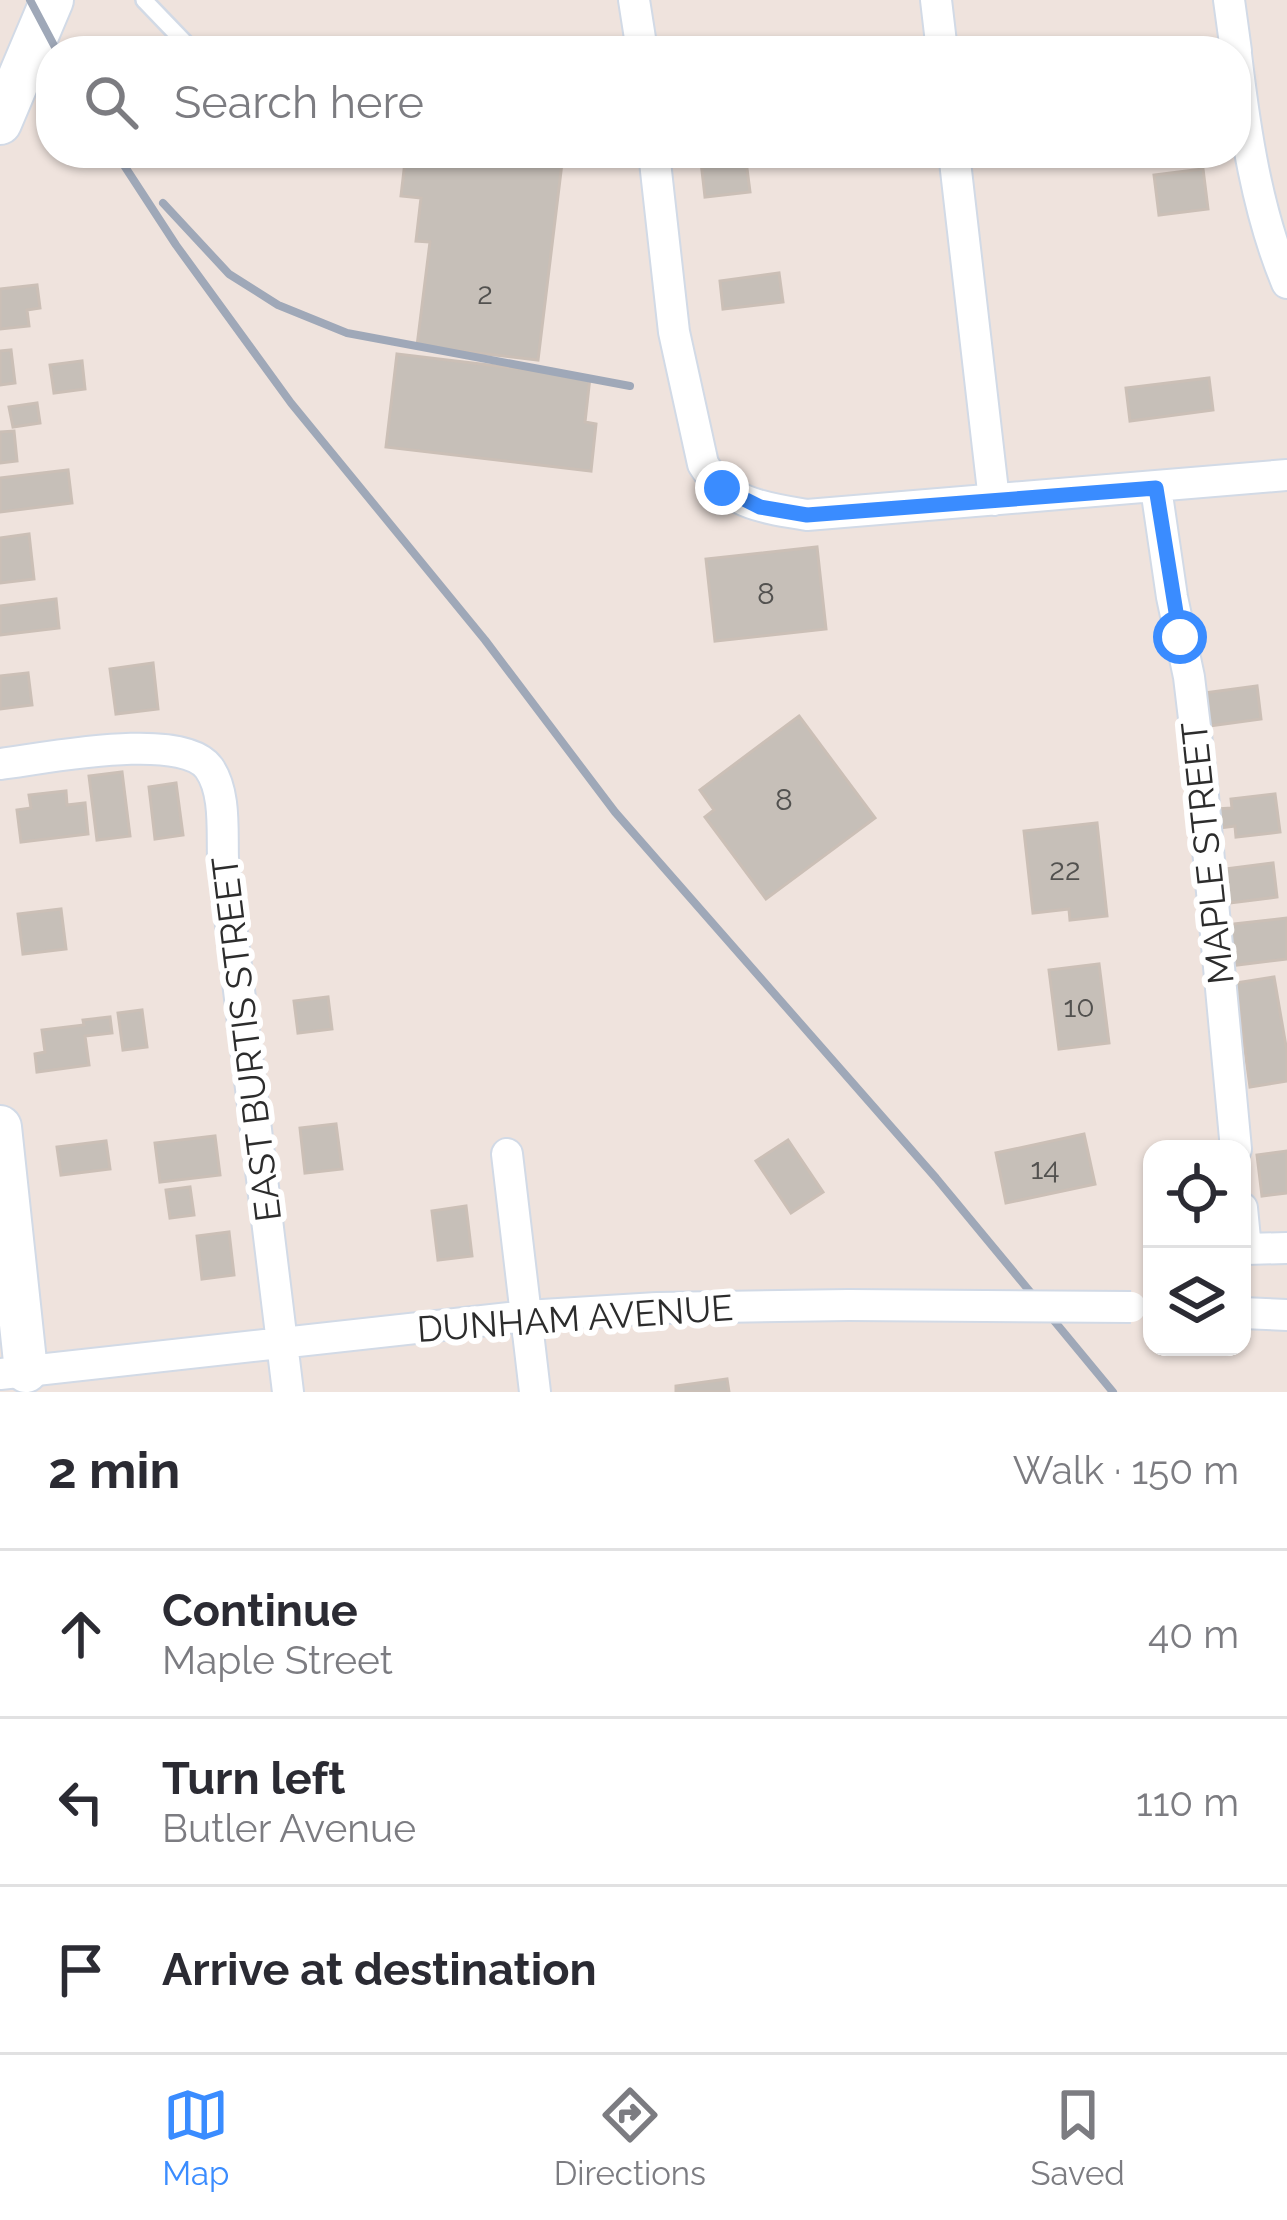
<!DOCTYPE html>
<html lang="en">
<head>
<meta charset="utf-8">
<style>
  :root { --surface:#fff; --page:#f2f2f3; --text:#2b2b33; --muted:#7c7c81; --line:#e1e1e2; --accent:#3a8cff }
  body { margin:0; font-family:Raleway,sans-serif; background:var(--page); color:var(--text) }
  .controls { position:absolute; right:36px; bottom:36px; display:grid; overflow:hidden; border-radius:24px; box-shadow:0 3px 9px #0004 }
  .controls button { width:108px; height:108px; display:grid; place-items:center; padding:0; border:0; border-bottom:3px solid var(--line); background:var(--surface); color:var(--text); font:60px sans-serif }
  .stop { position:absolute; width:36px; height:36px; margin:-27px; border:9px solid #3a8cff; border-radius:50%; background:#fff }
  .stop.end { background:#3a8cff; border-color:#fff; box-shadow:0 3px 12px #0008 }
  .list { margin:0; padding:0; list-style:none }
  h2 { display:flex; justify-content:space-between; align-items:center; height:156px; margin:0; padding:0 48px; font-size:51px }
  h2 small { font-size:39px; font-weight:400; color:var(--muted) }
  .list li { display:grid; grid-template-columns:78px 1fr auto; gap:36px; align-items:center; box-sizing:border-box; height:168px; padding:0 48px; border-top:3px solid var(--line) }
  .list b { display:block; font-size:45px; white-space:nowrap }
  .list p { margin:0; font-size:39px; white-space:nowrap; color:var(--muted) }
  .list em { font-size:39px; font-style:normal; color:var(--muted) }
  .icon { flex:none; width:66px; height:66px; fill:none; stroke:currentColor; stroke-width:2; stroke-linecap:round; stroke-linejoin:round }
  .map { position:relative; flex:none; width:1287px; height:1392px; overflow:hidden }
  .search { position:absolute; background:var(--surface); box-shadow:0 3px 9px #0004; left:36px; right:36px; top:36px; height:132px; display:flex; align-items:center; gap:30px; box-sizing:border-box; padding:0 42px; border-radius:48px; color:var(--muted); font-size:45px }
  .sheet { height:660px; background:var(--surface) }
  nav { display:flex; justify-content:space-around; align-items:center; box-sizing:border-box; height:168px; border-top:3px solid var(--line); background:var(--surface); font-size:33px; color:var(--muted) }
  nav a { display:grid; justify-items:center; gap:6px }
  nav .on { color:var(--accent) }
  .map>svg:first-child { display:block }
  .building { fill:#c6bfb8; stroke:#cbbfb6; stroke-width:3 }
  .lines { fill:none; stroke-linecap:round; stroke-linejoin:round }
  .lane-casing { stroke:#d2dae6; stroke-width:20 }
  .street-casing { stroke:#d2dae6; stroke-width:34 }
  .secondary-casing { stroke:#d2dae6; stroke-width:46 }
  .lane { stroke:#fff; stroke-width:15 }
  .street { stroke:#fff; stroke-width:30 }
  .secondary { stroke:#fff; stroke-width:42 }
  .rail { stroke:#9fa8b8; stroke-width:8 }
  .street-bridge-casing { stroke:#d2dae6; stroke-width:34; stroke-linecap:butt }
  .street-bridge { stroke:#fff; stroke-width:30 }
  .route { stroke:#3a8cff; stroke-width:15 }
  .labels { text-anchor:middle; stroke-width:12; stroke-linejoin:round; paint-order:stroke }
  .number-label { font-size:30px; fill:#52514f }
  .street-label { font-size:36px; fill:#2c2c2c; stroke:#fff }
</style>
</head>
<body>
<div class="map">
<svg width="1287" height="1392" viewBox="0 0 1287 1392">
  <rect width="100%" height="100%" fill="#efe3dd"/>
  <!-- building -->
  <path class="building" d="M406,153H477L562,163L538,360L417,346L430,242L416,241L421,198L401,196Z
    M700,153H745L750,192L705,197Z
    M998,153H1039V156L999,161Z
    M1203,169L1208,209L1159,215L1154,175Z
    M779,273L783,302L723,309L720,281Z
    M37,285L40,308L27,310L29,326L0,329V289Z
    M11,350L15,383L0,385V351Z
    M397,354L590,377L585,422L596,424L591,471L386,447Z
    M82,361L85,389L54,393L50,365Z
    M1209,378L1213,410L1130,421L1126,388Z
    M37,403L40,423L13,427L9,407Z
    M14,431L17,461L0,463V432Z
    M68,470L72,503L0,512V478Z
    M29,534L34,579L0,583V538Z
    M817,547L826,629L715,641L706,559Z
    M56,599L59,628L0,635V606Z
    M153,663L158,709L116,714L110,669Z
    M28,673L32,705L0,709V676Z
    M1257,686L1261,719L1209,726L1204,693Z
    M799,716L875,818L766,899L705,817L714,810L700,790Z
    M122,772L130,836L97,840L89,776Z
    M176,783L183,835L155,839L149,787Z
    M66,791L67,805L85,803L88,834L21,842L17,810L31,808L29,795Z
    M1275,794L1280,832L1236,837L1235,826L1219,828L1217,809L1232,808L1231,799Z
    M1097,823L1107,916L1070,920L1069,909L1033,913L1024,831Z
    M1273,863L1277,897L1229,903L1225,869Z
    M61,909L66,949L23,954L18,914Z
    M1287,918V959L1229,966L1224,925Z
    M1099,964L1109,1043L1059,1049L1049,970Z
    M1274,977L1287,1052V1081L1250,1087L1236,983Z
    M328,997L332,1029L298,1033L294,1001Z
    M142,1010L147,1047L123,1050L118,1013Z
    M110,1017L112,1033L85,1036L89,1065L37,1072L35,1054L45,1052L42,1030L84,1025L83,1020Z
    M336,1124L342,1169L305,1173L300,1128Z
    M1084,1134L1095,1184L1006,1203L996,1153Z
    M215,1136L220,1175L160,1182L155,1143Z
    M788,1140L823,1192L791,1213L756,1161Z
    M106,1141L110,1169L61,1175L57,1147Z
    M1287,1151V1193L1262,1196L1257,1155Z
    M190,1187L194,1215L170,1218L166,1190Z
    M466,1206L472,1256L438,1260L432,1211Z
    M229,1232L234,1275L202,1279L197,1236Z
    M727,1379L729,1392H676V1386Z"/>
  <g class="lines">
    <!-- lane casing -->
    <g class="lane-casing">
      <path id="lane" d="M144,0L193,51"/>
    </g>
    <!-- street casing -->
    <g class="street-casing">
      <path id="street" d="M634,0L642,51
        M936,0L942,51
        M1229,0L1236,51
        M1236,54C1245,131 1257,211 1287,283
        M654,153L674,332L703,464C727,504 765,508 807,515L1287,475
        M954,153L994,500
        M1156,488L1172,597L1189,677L1202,785L1236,1149
        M0,764C43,759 182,730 209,768C226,792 222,831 223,859L288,1392
        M507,1154L535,1392
        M1242,1208L1246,1249L1287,1248
        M1242,1313L1287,1315
        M0,1374L526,1316L657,1308L849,1305"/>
    </g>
    <!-- secondary casing -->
    <g class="secondary-casing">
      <path id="secondary" d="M0,123L52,0
        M0,1127L26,1371"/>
    </g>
    <!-- lane -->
    <use href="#lane" class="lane"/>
    <!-- street -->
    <use href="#street" class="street"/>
    <!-- secondary -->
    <use href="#secondary" class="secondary"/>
    <!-- rail -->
    <path class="rail" d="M30,0L57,51
      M116,153L176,245L291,403L485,640L615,812L936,1178L1113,1392
      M163,203L229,274L278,305L347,333L630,386"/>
    <!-- street-bridge casing -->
    <g class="street-bridge-casing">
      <path id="street-bridge" d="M849,1305L1131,1307"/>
    </g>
    <!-- street-bridge -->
    <use href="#street-bridge" class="street-bridge"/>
  </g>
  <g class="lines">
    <!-- route -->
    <path class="route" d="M722,488L760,507L807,515L1156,488L1180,637"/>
  </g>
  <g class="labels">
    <!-- number labels -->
    <g class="number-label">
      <text x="485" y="304">2</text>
      <text x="766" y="604">8</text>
      <text x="784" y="810">8</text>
      <text x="1065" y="880">22</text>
      <text x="1079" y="1017">10</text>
      <text x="1045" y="1179">14</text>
    </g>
    <!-- street labels -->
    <g class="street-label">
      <text transform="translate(1207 853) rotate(-96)" y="13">MAPLE STREET</text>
      <text transform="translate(246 1039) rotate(-97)" y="13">EAST BURTIS STREET</text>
      <text transform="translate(575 1318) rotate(-4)" y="13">DUNHAM AVENUE</text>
    </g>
  </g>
</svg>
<div class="controls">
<button><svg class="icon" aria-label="locate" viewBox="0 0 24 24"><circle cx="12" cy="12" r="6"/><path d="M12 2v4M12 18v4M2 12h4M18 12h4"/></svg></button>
<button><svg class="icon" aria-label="layers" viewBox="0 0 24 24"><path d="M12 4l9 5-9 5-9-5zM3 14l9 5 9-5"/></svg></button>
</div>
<div class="stop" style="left:1180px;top:637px"></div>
<div class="stop end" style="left:722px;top:488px"></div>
<div class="search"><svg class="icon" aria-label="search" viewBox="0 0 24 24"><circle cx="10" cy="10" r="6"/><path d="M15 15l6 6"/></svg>Search here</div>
</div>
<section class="sheet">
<h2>2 min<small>Walk · 150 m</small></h2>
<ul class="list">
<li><svg class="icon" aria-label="ahead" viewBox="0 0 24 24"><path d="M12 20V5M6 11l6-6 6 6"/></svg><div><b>Continue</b><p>Maple Street</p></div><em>40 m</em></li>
<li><svg class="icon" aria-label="left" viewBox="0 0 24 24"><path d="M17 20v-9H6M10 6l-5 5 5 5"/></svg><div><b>Turn left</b><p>Butler Avenue</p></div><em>110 m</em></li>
<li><svg class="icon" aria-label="arrive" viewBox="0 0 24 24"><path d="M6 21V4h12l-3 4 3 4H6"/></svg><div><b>Arrive at destination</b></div></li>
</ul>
</section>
<nav>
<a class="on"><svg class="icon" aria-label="map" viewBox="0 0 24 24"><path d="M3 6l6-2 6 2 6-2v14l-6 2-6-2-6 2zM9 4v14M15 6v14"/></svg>Map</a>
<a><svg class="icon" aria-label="directions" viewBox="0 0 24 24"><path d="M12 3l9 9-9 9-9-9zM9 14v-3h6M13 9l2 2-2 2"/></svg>Directions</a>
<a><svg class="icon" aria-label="saved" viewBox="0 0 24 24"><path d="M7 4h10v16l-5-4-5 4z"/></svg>Saved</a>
</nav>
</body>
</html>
